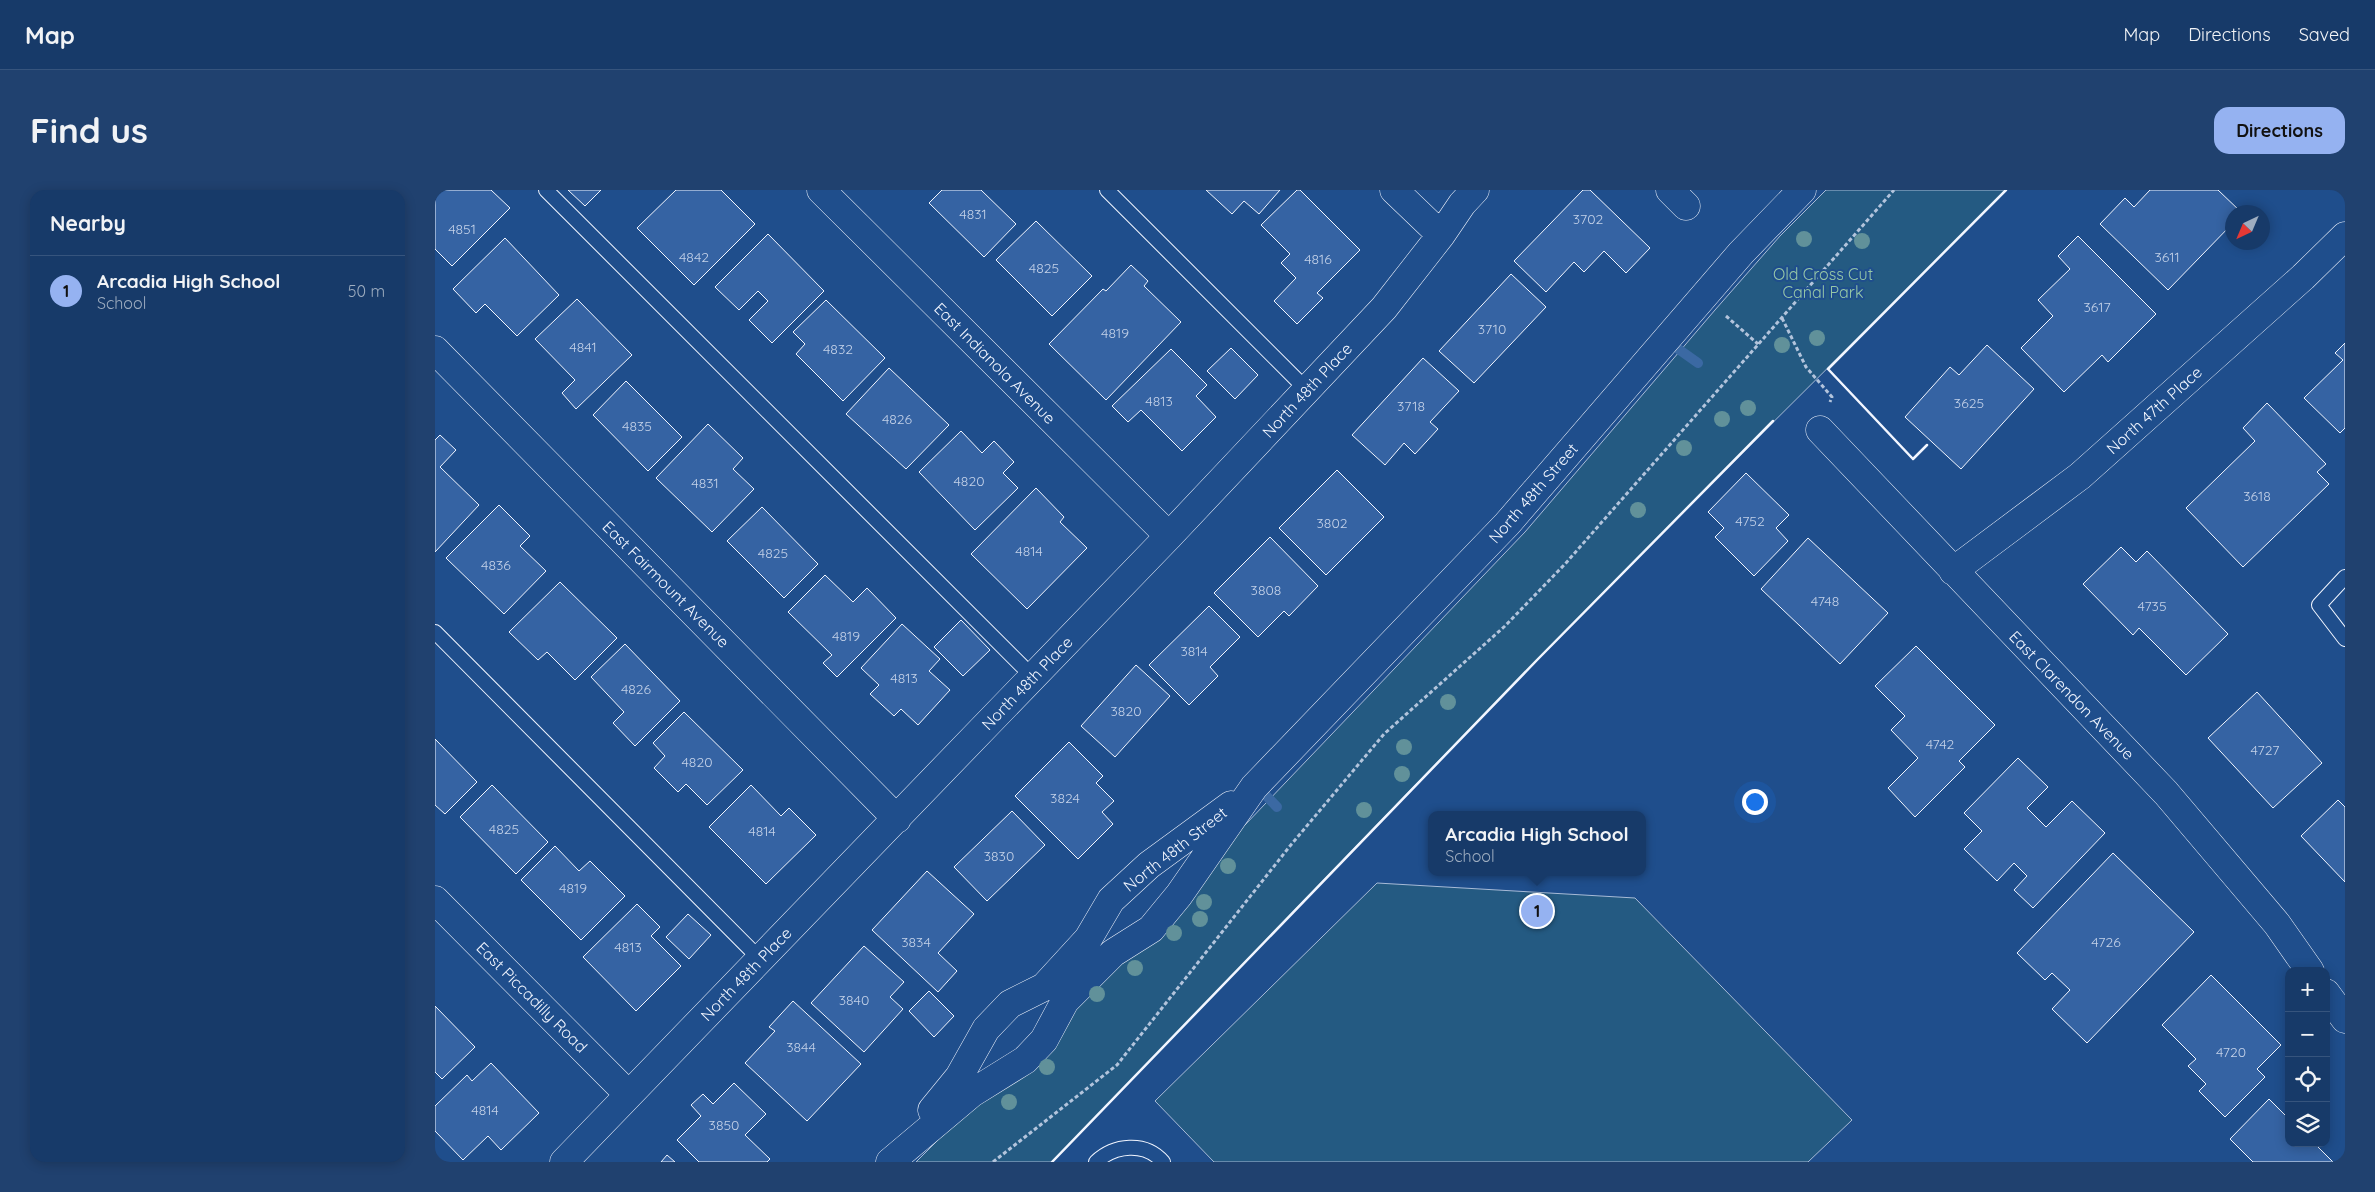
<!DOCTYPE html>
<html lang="en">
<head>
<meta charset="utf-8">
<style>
  :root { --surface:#173a69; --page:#20416f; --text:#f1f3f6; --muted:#9eadc0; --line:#36547d; --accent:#95b2f1 }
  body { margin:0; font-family:Quicksand,sans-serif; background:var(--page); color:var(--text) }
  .controls { position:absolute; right:15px; bottom:15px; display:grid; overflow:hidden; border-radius:10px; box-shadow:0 2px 12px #0003 }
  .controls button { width:45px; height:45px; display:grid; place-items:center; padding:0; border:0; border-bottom:1px solid var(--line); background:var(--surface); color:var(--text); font:25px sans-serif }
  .compass { position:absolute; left:1790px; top:15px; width:45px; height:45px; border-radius:50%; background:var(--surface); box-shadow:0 2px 12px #0003; rotate:224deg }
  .you { position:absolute; left:1319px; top:611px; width:18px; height:18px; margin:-12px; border:4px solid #fff; border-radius:50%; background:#1a73e8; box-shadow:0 0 0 8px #1a73e833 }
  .badge { display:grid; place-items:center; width:32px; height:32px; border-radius:50%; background:var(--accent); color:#111; font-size:16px; font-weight:700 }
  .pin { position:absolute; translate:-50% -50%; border:2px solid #fff; box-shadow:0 1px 5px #0006 }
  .popup { position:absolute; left:993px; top:621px; width:218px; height:65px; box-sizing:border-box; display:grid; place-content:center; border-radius:10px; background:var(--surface); filter:drop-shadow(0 1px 4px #0005); font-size:16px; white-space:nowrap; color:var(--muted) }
  .popup b { font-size:19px; color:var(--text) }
  .popup::after { content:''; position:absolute; left:50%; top:100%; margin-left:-10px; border:10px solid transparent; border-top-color:var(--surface) }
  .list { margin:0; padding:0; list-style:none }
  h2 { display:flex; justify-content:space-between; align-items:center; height:65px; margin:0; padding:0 20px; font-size:21px }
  h2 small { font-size:16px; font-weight:400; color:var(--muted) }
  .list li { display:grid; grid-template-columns:32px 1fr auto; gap:15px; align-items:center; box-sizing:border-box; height:70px; padding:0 20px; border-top:1px solid var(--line) }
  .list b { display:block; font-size:19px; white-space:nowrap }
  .list p { margin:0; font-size:16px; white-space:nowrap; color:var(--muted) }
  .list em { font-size:16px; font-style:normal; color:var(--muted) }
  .icon { flex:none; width:28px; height:28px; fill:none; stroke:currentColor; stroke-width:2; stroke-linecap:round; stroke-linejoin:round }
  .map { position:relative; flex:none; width:1910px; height:972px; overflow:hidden; border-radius:15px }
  header { display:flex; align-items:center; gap:30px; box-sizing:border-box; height:70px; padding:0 25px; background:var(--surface); border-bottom:1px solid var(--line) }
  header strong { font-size:24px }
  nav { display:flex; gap:28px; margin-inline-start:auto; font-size:18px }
  .intro { display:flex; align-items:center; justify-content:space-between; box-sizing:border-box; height:120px; padding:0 30px }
  h1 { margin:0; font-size:35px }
  .button { padding:12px 22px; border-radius:15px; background:var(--accent); color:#111; font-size:18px; font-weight:700 }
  main { display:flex; gap:30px; padding:0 30px }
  aside { flex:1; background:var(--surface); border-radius:15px; box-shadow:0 2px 12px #0003 }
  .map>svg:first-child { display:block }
  .green { fill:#245a82; stroke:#a8bbd7 }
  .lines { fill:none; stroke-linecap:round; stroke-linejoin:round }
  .stream { stroke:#3b69a3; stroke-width:10 }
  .building { fill:#3563a3; stroke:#f2f6ff }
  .lane-casing { stroke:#f2f6ff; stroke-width:16 }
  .street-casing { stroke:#f2f6ff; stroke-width:29 }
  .secondary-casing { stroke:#f2f6ff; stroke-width:29 }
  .path { stroke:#b3c4dc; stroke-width:3; stroke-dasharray:4 2.5; stroke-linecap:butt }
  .lane { stroke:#1f4e8c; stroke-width:14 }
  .street { stroke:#1f4e8c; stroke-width:28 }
  .secondary { stroke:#1f4e8c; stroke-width:28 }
  .wall { stroke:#f2f6ff; stroke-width:2.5 }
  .tree { fill:#61919a }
  .labels { text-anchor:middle; stroke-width:4; stroke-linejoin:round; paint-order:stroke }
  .number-label { font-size:14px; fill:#c3d1e8 }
  .park-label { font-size:16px; fill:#97c8a6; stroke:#1f4e8c }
  .street-label { font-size:16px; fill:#f2f6ff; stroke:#1f4e8c }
</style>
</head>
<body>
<header>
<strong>Map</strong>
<nav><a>Map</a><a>Directions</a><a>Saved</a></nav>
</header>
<div class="intro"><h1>Find us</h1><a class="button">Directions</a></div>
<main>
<aside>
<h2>Nearby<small></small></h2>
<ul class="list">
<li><span class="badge">1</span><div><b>Arcadia High School</b><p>School</p></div><em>50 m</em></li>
</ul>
</aside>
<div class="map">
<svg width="1910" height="972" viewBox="0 0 1910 972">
  <rect width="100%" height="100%" fill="#1f4e8c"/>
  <!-- green -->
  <path class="green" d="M1391,0H1571C1415,157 1257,311 1102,470C939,636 779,805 617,972H481L636,817L1090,342L1280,120L1345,46Z
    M942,693L1200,708L1417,930L1373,972H779L720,911Z"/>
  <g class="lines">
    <!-- stream -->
    <path class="stream" d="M1232,151L1263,173
      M822,596L842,617"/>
  </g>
  <!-- building -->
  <path class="building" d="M0,0H56L75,18L17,76L0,59Z
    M133,0H166L150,16Z
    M241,0H286L320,34L259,95L202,38Z
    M507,0H546L581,34L549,67L494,13Z
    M771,0H845L824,24L809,11L797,24Z
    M862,0H865L925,60L882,103L888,108L862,134L839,111L861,88L846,73L855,64L826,35Z
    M1148,0H1155L1215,58L1191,83L1169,61L1149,82L1139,72L1111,102L1079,71Z
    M1715,0H1783L1806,22H1798V33L1733,100L1665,34L1690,8L1699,17Z
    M601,31L657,86L617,126L561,70Z
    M333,44L389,101L337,153L314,130L333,111L323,101L304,120L280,97Z
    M1643,46L1721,124L1673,172L1667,165L1629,202L1586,158L1618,126L1603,110L1635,79L1623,66Z
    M70,48L124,105L82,146L50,114L41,123L18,99Z
    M696,75L713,91L709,96L746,132L671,210L614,154L668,99L671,101Z
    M1076,84L1111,117L1039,193L1004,161Z
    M142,109L197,165L141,219L127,203L140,190L100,149Z
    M391,110L450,168L408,211L361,164L370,154L358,142Z
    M1910,153V238L1905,243L1869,208L1908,170L1900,163Z
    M1552,155L1599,199L1526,279L1470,227L1515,177L1524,185Z
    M796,158L823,185L800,209L772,181Z
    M736,159L772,195L761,206L781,227L747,261L706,220L693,232L677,216Z
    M988,168L1024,201L995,232L1003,239L980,264L969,253L950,275L917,245Z
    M454,178L514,235L471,279L411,224Z
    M191,191L247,247L213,281L158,225Z
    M1832,213L1891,274L1882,282L1894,294L1808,377L1751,318L1820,251L1808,238Z
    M273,234L308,268L298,279L319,299L277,342L221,288Z
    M526,241L547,263L559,251L579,272L568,283L583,298L540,340L484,282Z
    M5,245L21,260L5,277L44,315L0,362V250Z
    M902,280L949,327L891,385L844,338Z
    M1311,283L1354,325L1341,338L1353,351L1319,386L1280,347L1289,338L1273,322Z
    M601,298L629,327L625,332L652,358L592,419L536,364Z
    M64,315L95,346L85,356L111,381L69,424L11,368Z
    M327,317L383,374L349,408L292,351Z
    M835,347L883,396L854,426L849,421L823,447L779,403Z
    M1373,348L1453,423L1405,474L1326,399Z
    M1686,357L1701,372L1712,361L1793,444L1751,485L1704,438L1698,445L1648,394Z
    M390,385L418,412L432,398L461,428L402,487L388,473L397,465L353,422Z
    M125,392L182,448L140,490L112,462L103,470L74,442Z
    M774,416L805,447L775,477L783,486L754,515L714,475Z
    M526,430L555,460L528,486L499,457Z
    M467,434L505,469L494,481L515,500L483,535L466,519L459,526L435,504L444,495L426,478Z
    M190,454L245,511L200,556L178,533L189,522L156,487Z
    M1481,456L1560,535L1524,571L1530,577L1480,627L1453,598L1483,568L1456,540L1470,526L1440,496Z
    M701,475L735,506L680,567L646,536Z
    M1822,502L1887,573L1838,618L1773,548Z
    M249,522L308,580L272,615L251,594L243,602L219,578L230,566L218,553Z
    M0,549L42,592L10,624L0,615Z
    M634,552L668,586L661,593L679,611L667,622L678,634L643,669L580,606Z
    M1583,568L1613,597L1592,618L1611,637L1637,611L1670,643L1598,718L1579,700L1592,686L1579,673L1562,691L1529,659L1547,641L1529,623Z
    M57,595L113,652L81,684L25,627Z
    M316,595L346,626L354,618L381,645L331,694L274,637Z
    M1903,610L1910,617V692L1866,646Z
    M577,621L610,655L552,711L519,677Z
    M120,656L144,681L155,671L190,706L146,750L86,690Z
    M1678,663L1759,742L1652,853L1617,819L1635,800L1617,783L1610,790L1582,763Z
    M492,681L539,724L503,763L522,781L503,802L437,740Z
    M202,714L225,737L216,746L246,776L201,821L148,767Z
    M253,724L276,745L254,769L231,747Z
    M429,756L469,792L455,807L468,819L429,862L376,813Z
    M1776,785L1846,855L1822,879L1830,887L1790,927L1764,901L1771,894L1753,876L1761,869L1727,835Z
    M494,801L519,826L499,847L474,821Z
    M358,811L426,874L372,931L310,873L340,841L334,837Z
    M0,816L40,857L7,889L0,882Z
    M56,873L104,923L66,960L53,946L28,970L0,941V916L32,885L37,891Z
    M299,893L331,924L310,945L335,969L332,972H264L242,950L266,926L256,915L268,904L278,914Z
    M1834,909L1854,929V953H1879L1898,972H1818L1795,949Z
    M232,965L240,972H226Z"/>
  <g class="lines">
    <!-- lane casing -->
    <g class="lane-casing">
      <path id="lane" d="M111,0L598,487
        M672,0L872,200
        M1910,387L1884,415L1910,449
        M0,442L325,769
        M661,972C679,955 710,951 728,972"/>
    </g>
    <!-- street casing -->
    <g class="street-casing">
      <path id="street" d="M386,0L734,346
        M959,0L1006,45
        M1235,0L1251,16
        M0,160L462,629
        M1385,240L1731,603L1842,734L1875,781
        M1518,381L1645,286L1868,87L1910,46
        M0,710L193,904
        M1891,803L1910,829
        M129,972L734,346L949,118L1006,45L1027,14L1040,0"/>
    </g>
    <!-- secondary casing -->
    <g class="secondary-casing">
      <path id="secondary" d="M497,920L524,887L551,839L575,814L609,797L653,749L676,710L714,675L796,615
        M455,972L537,903L590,870L609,850L630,811L678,763L716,739L744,705L819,597L1072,334L1306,63L1367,0"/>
    </g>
    <!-- path -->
    <path class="path" d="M1291,126L1323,154
      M1347,128L1371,177L1397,207L1395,212
      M558,972L682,875L855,656L949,544L1070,436L1130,374L1459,0"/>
    <!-- lane -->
    <use href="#lane" class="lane"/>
    <!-- street -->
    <use href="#street" class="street"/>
    <!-- secondary -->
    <use href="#secondary" class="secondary"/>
    <!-- wall -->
    <path class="wall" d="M1492,255L1478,269L1393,179L1571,0
      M617,972L1102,470L1338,231"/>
  </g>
  <!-- trees -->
  <g class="tree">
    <circle cx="1369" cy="49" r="8"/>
    <circle cx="1427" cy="51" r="8"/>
    <circle cx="1382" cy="148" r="8"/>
    <circle cx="1347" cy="155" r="8"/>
    <circle cx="1313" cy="218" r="8"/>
    <circle cx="1287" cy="229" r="8"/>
    <circle cx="1249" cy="258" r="8"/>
    <circle cx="1203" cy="320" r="8"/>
    <circle cx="1013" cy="512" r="8"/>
    <circle cx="969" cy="557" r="8"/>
    <circle cx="967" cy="584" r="8"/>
    <circle cx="929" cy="620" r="8"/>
    <circle cx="793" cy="676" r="8"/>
    <circle cx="769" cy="712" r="8"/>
    <circle cx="765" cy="729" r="8"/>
    <circle cx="739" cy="743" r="8"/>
    <circle cx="700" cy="778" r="8"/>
    <circle cx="662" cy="804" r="8"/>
    <circle cx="612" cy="877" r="8"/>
    <circle cx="574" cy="912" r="8"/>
  </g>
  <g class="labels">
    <!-- number labels -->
    <g class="number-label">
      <text x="538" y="29">4831</text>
      <text x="1153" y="34">3702</text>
      <text x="27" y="44">4851</text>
      <text x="259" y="72">4842</text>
      <text x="1732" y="72">3611</text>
      <text x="883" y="74">4816</text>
      <text x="609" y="83">4825</text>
      <text x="1662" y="122">3617</text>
      <text x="1057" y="144">3710</text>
      <text x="680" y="148">4819</text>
      <text x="148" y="162">4841</text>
      <text x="403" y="164">4832</text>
      <text x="724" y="216">4813</text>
      <text x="1534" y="218">3625</text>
      <text x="976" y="221">3718</text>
      <text x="462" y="234">4826</text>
      <text x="202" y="241">4835</text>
      <text x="534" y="296">4820</text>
      <text x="270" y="298">4831</text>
      <text x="1822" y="311">3618</text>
      <text x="1315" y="336">4752</text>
      <text x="897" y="338">3802</text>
      <text x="594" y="366">4814</text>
      <text x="338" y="368">4825</text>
      <text x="61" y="380">4836</text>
      <text x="831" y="405">3808</text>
      <text x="1390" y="416">4748</text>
      <text x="1717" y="421">4735</text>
      <text x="411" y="451">4819</text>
      <text x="759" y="466">3814</text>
      <text x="469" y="493">4813</text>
      <text x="201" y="504">4826</text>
      <text x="691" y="526">3820</text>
      <text x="1505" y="559">4742</text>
      <text x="1830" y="565">4727</text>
      <text x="262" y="577">4820</text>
      <text x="630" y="613">3824</text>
      <text x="69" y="644">4825</text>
      <text x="327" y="646">4814</text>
      <text x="564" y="671">3830</text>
      <text x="138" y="703">4819</text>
      <text x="481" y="757">3834</text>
      <text x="1671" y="757">4726</text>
      <text x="193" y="762">4813</text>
      <text x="419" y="815">3840</text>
      <text x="366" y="862">3844</text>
      <text x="1796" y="867">4720</text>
      <text x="50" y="925">4814</text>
      <text x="289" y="940">3850</text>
    </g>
    <!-- park labels -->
    <g class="park-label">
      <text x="1388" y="90">Old Cross Cut<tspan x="1388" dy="18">Canal Park</tspan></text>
    </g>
    <!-- street labels -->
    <g class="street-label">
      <text transform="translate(560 173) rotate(45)" y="6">East Indianola Avenue</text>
      <text transform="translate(872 200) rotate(-47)" y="6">North 48th Place</text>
      <text transform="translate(1719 220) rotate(-42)" y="6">North 47th Place</text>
      <text transform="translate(1098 303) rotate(-49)" y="6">North 48th Street</text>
      <text transform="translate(231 394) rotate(45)" y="6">East Fairmount Avenue</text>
      <text transform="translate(592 493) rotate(-46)" y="6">North 48th Place</text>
      <text transform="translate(1637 505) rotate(46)" y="6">East Clarendon Avenue</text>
      <text transform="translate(740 659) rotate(-38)" y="6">North 48th Street</text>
      <text transform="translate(311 784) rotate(-46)" y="6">North 48th Place</text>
      <text transform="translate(97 807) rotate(45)" y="6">East Piccadilly Road</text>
    </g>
  </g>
</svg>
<div class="controls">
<button>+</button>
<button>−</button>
<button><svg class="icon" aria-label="locate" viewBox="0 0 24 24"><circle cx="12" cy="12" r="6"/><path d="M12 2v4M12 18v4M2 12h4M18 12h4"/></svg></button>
<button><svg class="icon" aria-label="layers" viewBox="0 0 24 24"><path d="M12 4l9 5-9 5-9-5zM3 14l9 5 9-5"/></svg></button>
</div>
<svg class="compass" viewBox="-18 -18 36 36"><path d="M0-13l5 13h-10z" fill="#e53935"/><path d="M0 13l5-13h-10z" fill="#9eadc0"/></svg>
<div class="you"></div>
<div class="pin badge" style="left:1102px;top:721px">1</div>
<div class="popup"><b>Arcadia High School</b>School</div>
</div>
</main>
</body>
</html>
